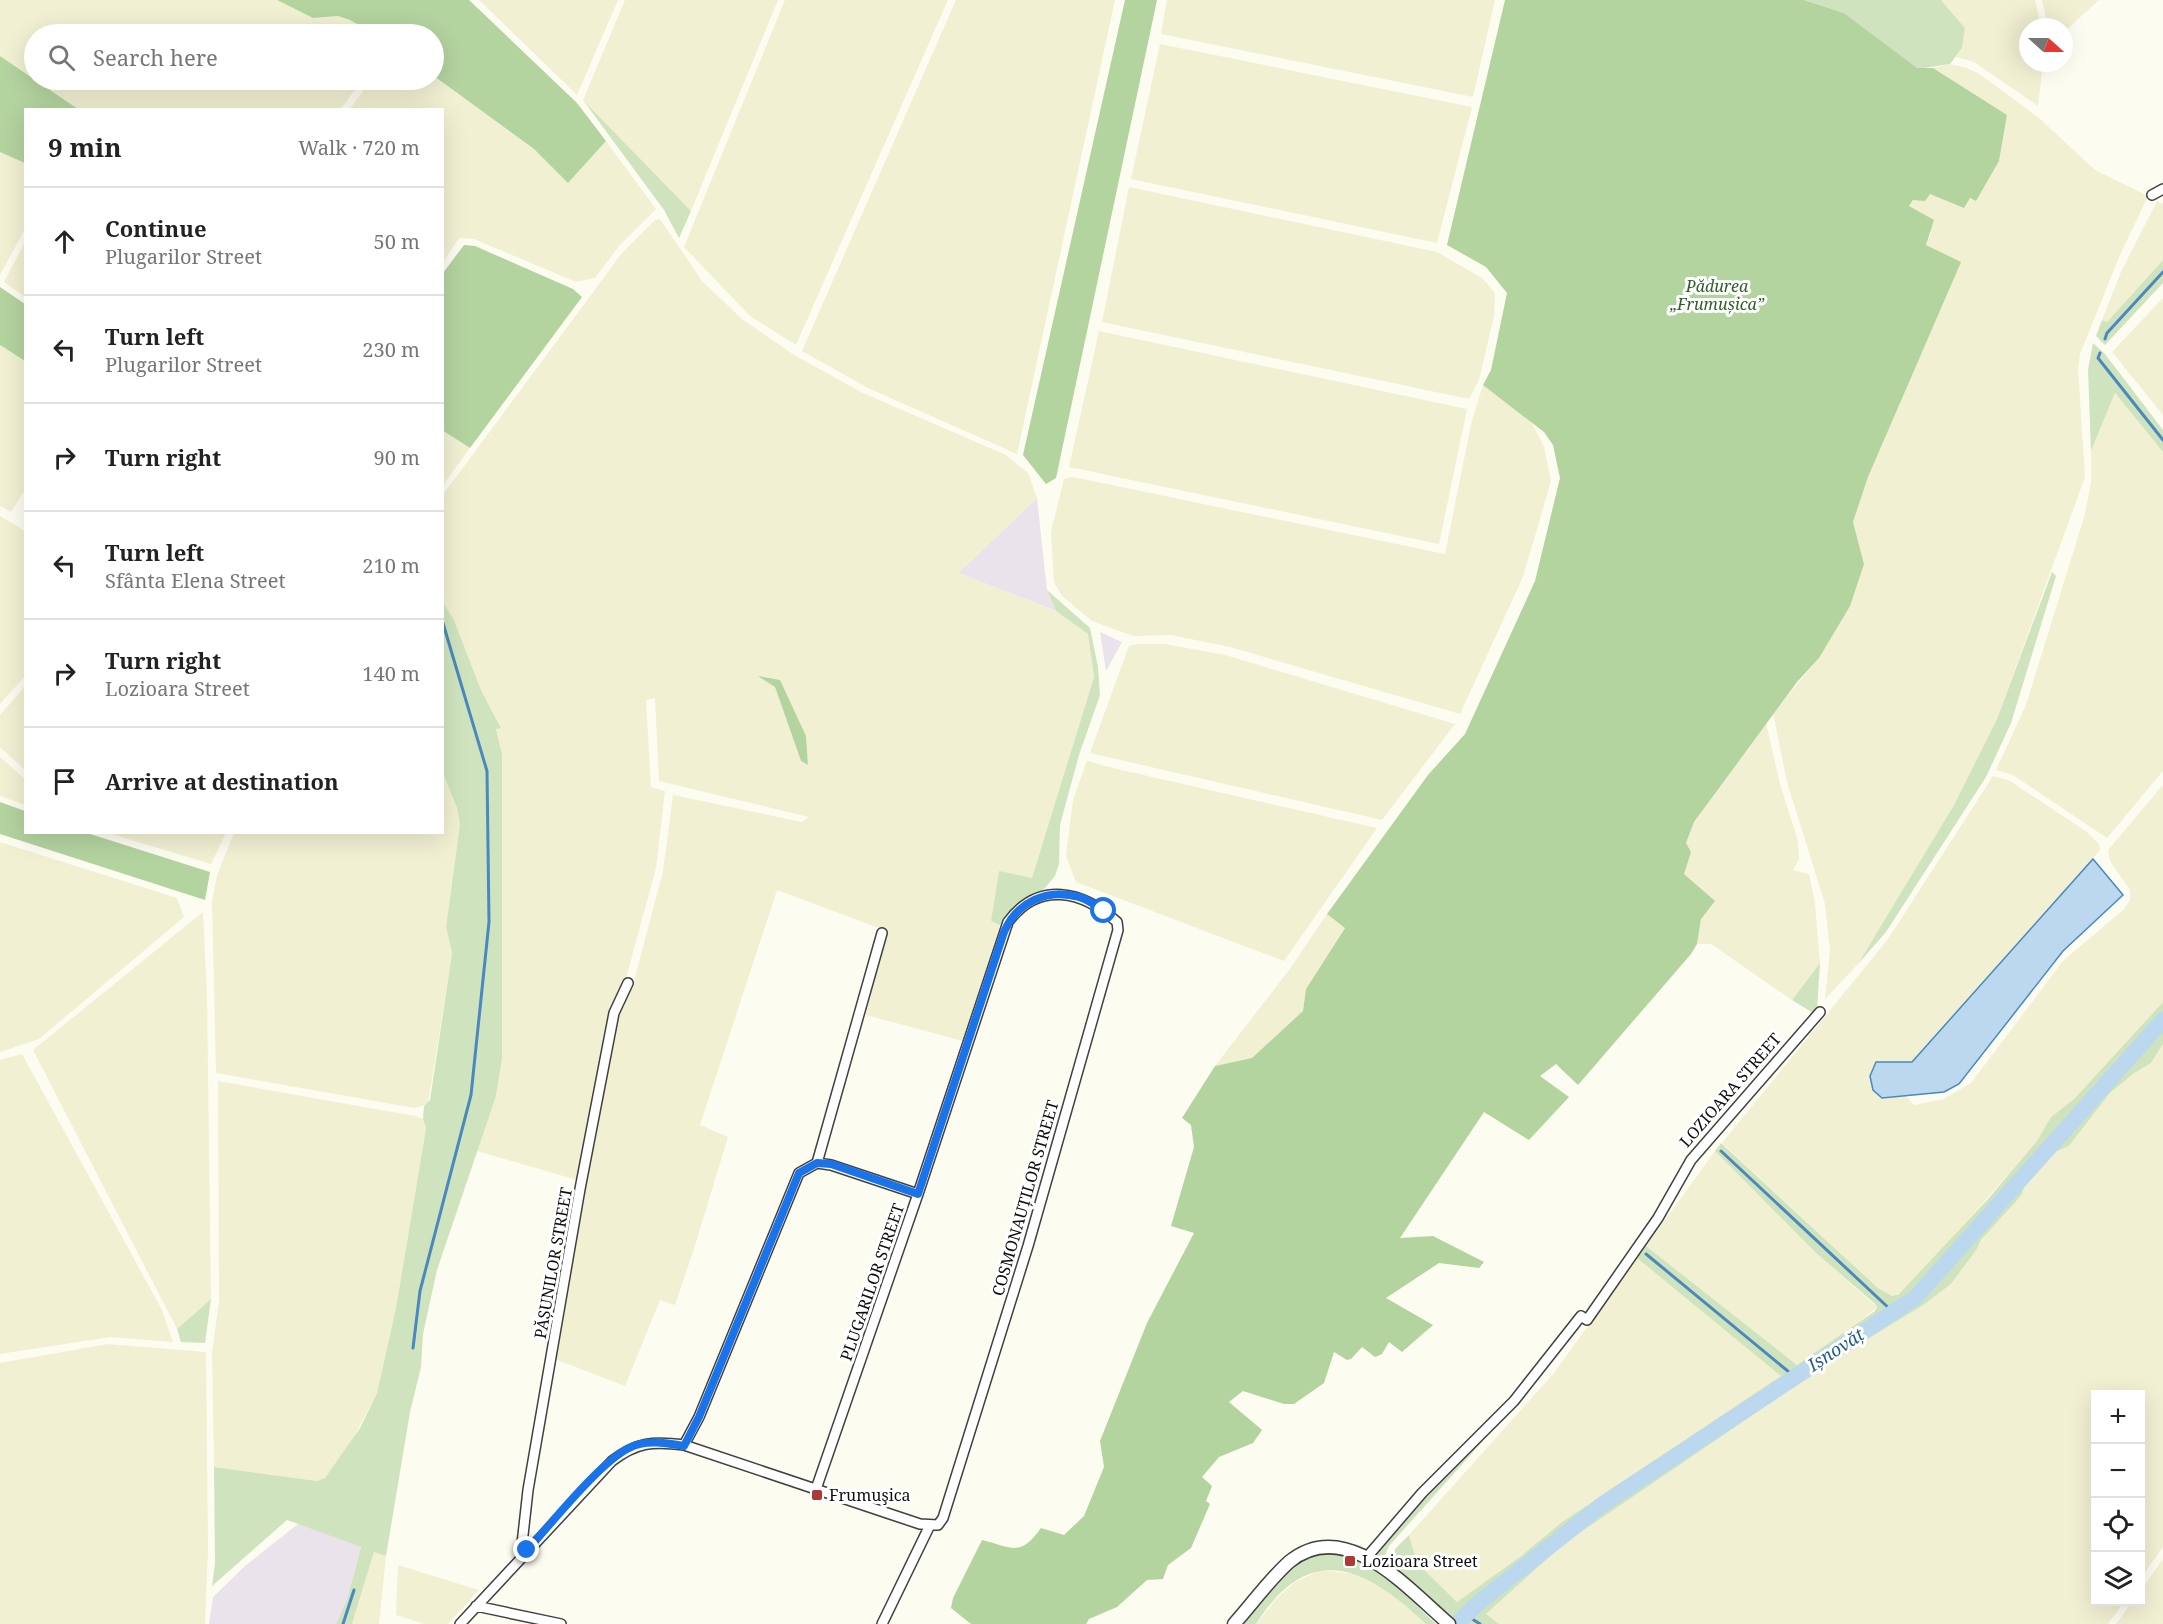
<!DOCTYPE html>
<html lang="en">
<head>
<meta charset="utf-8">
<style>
  :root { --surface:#fff; --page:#f6f6f6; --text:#222; --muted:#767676; --line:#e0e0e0 }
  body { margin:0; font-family:"Noto Serif",serif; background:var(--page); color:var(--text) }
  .controls { position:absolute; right:18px; bottom:18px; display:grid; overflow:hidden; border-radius:0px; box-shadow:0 6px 24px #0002 }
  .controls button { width:54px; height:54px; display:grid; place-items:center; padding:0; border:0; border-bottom:2px solid var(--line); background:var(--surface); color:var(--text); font:30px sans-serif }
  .compass { position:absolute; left:2019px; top:18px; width:54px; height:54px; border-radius:50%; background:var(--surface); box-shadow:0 6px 24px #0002; rotate:111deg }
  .stop { position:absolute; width:18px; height:18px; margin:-14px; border:4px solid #1a73e8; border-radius:50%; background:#fff }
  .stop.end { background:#1a73e8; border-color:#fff; box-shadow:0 2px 6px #0008 }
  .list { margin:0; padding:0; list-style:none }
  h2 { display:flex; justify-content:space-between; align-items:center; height:78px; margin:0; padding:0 24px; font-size:26px }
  h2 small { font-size:20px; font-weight:400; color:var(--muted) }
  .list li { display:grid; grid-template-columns:39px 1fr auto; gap:18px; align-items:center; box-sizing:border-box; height:108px; padding:0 24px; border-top:2px solid var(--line) }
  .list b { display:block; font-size:22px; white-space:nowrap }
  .list p { margin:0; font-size:20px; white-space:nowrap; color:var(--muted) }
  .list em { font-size:20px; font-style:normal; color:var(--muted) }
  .icon { flex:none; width:33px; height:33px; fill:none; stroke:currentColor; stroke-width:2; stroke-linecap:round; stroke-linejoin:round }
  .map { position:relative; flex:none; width:2163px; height:1624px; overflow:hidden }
  .search { position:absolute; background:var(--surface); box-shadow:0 6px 24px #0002; left:24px; top:24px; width:420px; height:66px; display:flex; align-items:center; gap:15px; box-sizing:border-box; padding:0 21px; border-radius:33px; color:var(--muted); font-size:22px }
  .panel { position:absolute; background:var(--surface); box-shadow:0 6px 24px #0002; left:24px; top:108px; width:420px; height:726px; border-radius:0px }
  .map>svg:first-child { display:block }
  .industrial { fill:#ebe3eb }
  .farmland { fill:#f1f0d3; fill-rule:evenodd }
  .green { fill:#cfe4be }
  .forest { fill:#b3d39f }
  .water { fill:#bbd8ef; stroke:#4a88be; stroke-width:1.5 }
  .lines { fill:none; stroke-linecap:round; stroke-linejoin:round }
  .stream { stroke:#4a88be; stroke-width:3 }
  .river { stroke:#bbd8ef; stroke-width:16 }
  .minor-casing { stroke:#414141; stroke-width:12 }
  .tertiary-casing { stroke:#414141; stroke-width:15 }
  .minor { stroke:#fff; stroke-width:9 }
  .tertiary { stroke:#fff; stroke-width:12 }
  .route { stroke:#1a73e8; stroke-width:8 }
  .poi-dot { fill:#ae3836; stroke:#fff; stroke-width:2 }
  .labels { text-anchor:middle; stroke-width:6; stroke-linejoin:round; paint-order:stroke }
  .park-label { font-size:16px; font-style:italic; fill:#2d5e26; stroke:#fff }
  .street-label { font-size:16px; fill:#0e0e0e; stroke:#fff }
  .poi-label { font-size:16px; fill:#0e0e0e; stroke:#fff; text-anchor:start }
  .water-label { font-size:18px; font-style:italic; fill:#255b91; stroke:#fff }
</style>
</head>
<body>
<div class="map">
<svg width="2163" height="1624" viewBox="0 0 2163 1624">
  <rect width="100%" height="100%" fill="#fdfcf0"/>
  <!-- industrial -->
  <path class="industrial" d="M1037,498L1047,590L1056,611L958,573Z
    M1100,632L1122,642L1106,671Z
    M298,1524L361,1546L347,1599L336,1624H209L213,1597L245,1566Z"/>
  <!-- farmland -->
  <path class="farmland" d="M0,0H277L313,18L338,16L351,20L375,34H34V80H362L341,109H78L0,56Z
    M479,0H618L577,95Z
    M625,0H778L691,211L583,100Z
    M785,0H948L796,345L750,316L684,247Z
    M956,0H1115L1017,454L868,388L802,351Z
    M1167,0H1495L1473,97L1161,34Z
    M1941,0H2035L2041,27H2028V63H2043L2038,106L1974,62L1956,57L1962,48L1965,28Z
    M2042,0H2099L2064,32V27H2048Z
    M1160,44L1472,107L1437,243L1131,179Z
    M1950,64L1967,68L1981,75L2039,118L2095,170L2148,196L2120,255L2080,354L2078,369L2085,477L1997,719L1954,805L1889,914L1858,964L1825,999L1830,951L1825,904L1787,782L1773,713L1819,658L1864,564L1853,522L1868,477L1960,262L1926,245L1931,233L1909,207L1913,200L1930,194L1976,200L1999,161L2007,115L1933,68Z
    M434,76L534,149L568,183L606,141L656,209L619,246L595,278L576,282L474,239L459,238L443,262L442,110H349L371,80H434Z
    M0,152L26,163L25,229L0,275Z
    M1129,187L1437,252L1482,278L1495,293L1494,316L1479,380L1469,399L1102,322Z
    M2157,201L2163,204V260L2107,322L2102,320L2121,272Z
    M660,219L702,281L742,319L794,355L863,393L1006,455L1028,473L1037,498L958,573L1056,611L1088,634L1094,677L1032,879L999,872L991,921L1000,925L963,1041L866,1015L887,931L777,890L700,1125L728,1137L693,1252L675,1305L660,1300L625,1386L555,1359L592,1139L617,1017L633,985L663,871L673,795L802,822L809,817L659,781L655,698L646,700L651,787L665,791L656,868L625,982L608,1015L577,1180L477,1151L496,1096L502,1059V754L496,728L501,727L481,690L454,620L443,602L442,496L622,253L655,220ZM775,687L806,736L808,765L801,761Z
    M25,242V297L4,282Z
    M2163,298V415L2112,352Z
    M1099,331L1467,409L1439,544L1069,467Z
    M0,345L25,361V490L11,512L0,506Z
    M1483,385L1531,421L1544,447L1551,481L1523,577L1460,714L1230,647L1171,635L1133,636L1092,621L1062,596L1054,582L1051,532L1064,479L1073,477L1445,554L1472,420Z
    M2115,393L2163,452V771L2107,838L2013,775L1996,770L2026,705L2085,514L2091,482V451Z
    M443,430L470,448L443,485Z
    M0,516L25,531L26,675L0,704Z
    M1138,644H1165L1225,655L1455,724L1382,820L1090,753L1129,646Z
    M25,686V770L0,747V715Z
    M1766,723L1780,784L1798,841L1799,859L1793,870L1809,874L1815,903L1820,963L1792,1000L1711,944H1697L1701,919L1683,874L1691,852L1686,844L1694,822Z
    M0,757L25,779V805L0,796Z
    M1087,761L1117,769L1377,828L1284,961L1076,882L1066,856L1073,800Z
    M443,773L457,808L460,824L446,927L452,953L428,1104L415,1108L216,1073L212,901L217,875L234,833L442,832Z
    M1993,776L2010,781L2087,832L2099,844L2100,850L1912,1062L1876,1063L1870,1076L1873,1090L1882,1098L1906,1096L1914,1105L1944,1099L1971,1083L2063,961L2124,909L2130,900V890L2110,861L2108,850L2163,785V1002L2075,1098L2051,1117L2037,1142L1905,1291L1892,1296L1878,1288L1722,1143L1888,939Z
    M108,833H226L211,864Z
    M0,842L177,898L184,917L39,1039L0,1052Z
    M203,912L207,997L211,1299L177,1329L33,1050Z
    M1327,914L1345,927L1306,989L1303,1011L1252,1058L1215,1066L1289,970Z
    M2163,1044V1547L2141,1578L2140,1394H2096V1602H2124L2108,1624H1499L1485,1615L1565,1543L1841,1355L1922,1306L1951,1284L1977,1249L1981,1240L2021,1196L2025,1182L2055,1152L2069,1146L2110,1093L2133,1074L2151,1063Z
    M22,1054L162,1310L173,1342L110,1337L0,1354V1060Z
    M218,1081L415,1116L423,1119L426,1128L396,1308L377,1393L350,1444L325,1478L317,1481L214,1467L212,1352L219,1302Z
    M1715,1151L1816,1253L1877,1307L1839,1338L1797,1365L1646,1246Z
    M1637,1258L1782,1376L1562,1522L1521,1556L1457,1602L1417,1563L1409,1535L1554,1373Z
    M108,1344L206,1352L208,1549L205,1624H0V1363Z
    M374,1552L386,1556L379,1624H352Z
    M2163,1559V1624H2116L2132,1602H2140L2141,1590Z
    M398,1565L479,1590L448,1624H425L396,1615Z
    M1321,1570L1363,1575L1407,1605L1426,1624H1256L1276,1599L1295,1582Z"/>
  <!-- green -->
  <path class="green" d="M1804,0H1941L1965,28L1962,48L1950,64L1917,69L1844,13Z
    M583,100L691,211L679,238L664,210Z
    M2163,260V283L2105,345L2096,336L2102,320L2107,322Z
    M2093,343L2105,354L2163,430V452L2115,393L2091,451L2088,370Z
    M2052,572L2056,576L2011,723L1986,777L1886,932L1858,964L1954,805L1997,719Z
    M1047,590L1090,628L1098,667L1100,695L1079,755L1060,825L1059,864L1055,876L1044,889L1019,904L1000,925L991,921L999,871L1032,878L1094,677L1088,634L1056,611Z
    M443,602L454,620L481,690L501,728L496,729L502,754V1059L496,1096L437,1270L423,1334L421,1367L410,1412L386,1556L374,1552L352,1624H336L347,1599L361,1547L287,1520L212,1586L215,1563L214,1467L317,1481L325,1478L360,1428L377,1393L396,1308L426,1128L423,1119L424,1106L430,1100L452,953L446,927L460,824L457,808L443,773Z
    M1820,963L1817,1009L1813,1013L1792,1000Z
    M2163,1002V1044L2151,1063L2133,1074L2110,1093L2069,1146L2055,1152L2026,1182L2021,1196L1981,1240L1977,1249L1951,1284L1922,1306L1841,1355L1565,1543L1486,1614L1499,1624H1462L1392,1568L1395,1549L1409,1535L1417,1563L1457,1602L1521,1556L1562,1522L1781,1376L1637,1258L1646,1246L1797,1365L1875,1311L1877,1307L1874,1303L1816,1253L1715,1151L1721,1143L1878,1288L1892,1296L1899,1294L1988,1199L2037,1141L2051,1117L2075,1098Z
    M211,1299L205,1343L181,1342L177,1329Z
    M1481,1439L1483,1441L1389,1546L1382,1562L1374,1555L1423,1497Z
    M1315,1552C1370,1553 1398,1588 1436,1624H1426C1366,1567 1310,1539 1256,1624H1241C1263,1599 1283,1566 1315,1552Z"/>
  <!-- forest -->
  <path class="forest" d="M277,0H469L577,103L606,141L568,183L534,149L434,76V34H375L350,20L338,16L313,18Z
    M1125,0H1157L1056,478L1046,484L1023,455Z
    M1505,0H1804L1844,13L1917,68H1933L2007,115L1999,161L1976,201L1970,198L1964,208L1930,194L1925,201L1913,200L1909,206L1934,220L1926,245L1961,262L1868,477L1853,522L1864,564L1850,606L1819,658L1797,682L1694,822L1686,843L1691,852L1684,874L1715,901L1701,919L1697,944L1691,954L1578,1085L1556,1064L1540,1076L1569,1097L1529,1140L1484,1112L1400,1238L1433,1236L1484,1262L1479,1268L1439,1263L1386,1298L1433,1325L1402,1352L1389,1342L1382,1354L1375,1357L1362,1347L1351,1359L1347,1360L1334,1352L1324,1383L1294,1404H1284L1243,1391L1229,1402L1262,1430L1253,1443L1219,1457L1202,1477L1212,1486L1206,1501L1210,1504L1191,1548L1168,1565L1163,1579L1147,1580L1117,1607L1089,1619L1086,1624H971L951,1608L953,1598L982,1540C1014,1548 1020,1557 1041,1528L1064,1535L1084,1516L1104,1467L1100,1441L1147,1323L1194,1233L1171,1226L1194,1147L1191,1125L1182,1118L1215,1066L1252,1058L1303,1011L1306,989L1345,928L1327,914L1428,775L1465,734L1535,581L1560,478L1553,445L1544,432L1483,385L1491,370L1507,293L1486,267L1447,245Z
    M0,56L78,109L26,110L25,163L0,152Z
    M464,245L475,246L573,289L582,297L470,448L442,430L443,273Z
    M0,287L25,304V361L0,345Z
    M758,676L780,680L806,736L808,765L801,761L775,687Z
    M0,802L25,811L26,832L87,833L210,872L205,900L0,834Z"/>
  <!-- water -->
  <path class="water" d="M2093,859L2123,895L2063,951L1959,1084L1944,1092L1882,1098L1873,1090L1870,1076L1876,1062H1912Z"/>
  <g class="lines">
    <!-- stream -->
    <path class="stream" d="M2105,339L2107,333L2163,272
      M2100,353L2098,358L2163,440
      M1721,1151L1893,1312
      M1646,1254L1795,1377
      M413,1348L420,1291L471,1095L489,922L487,771L442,620
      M1466,1615L1480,1624
      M343,1624L354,1590"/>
    <!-- river -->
    <path class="river" d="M1457,1624L1477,1604L1603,1504L1915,1298L2163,1020"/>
    <!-- minor casing -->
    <g class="minor-casing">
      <path id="minor" d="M2152,195L2163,189
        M817,1163L882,933
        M684,1445L699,1417L799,1173L817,1163L831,1165L918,1194
        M527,1550L522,1544L528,1490L580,1189L614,1013L628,983
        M1367,1557L1422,1493L1514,1401L1581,1316L1587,1320L1658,1218L1691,1160L1820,1012
        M476,1606L561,1624
        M460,1624L612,1461C637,1442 653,1441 684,1445L893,1515L920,1524L938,1525L943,1518L1028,1246L1118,930L1117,922C1083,891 1039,880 1008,922L918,1194L816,1489
        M882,1624L930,1525"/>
    </g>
    <!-- tertiary casing -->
    <g class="tertiary-casing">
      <path id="tertiary" d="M1234,1624C1252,1604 1269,1580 1289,1562C1346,1515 1409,1590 1449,1624"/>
    </g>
    <!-- minor -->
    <use href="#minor" class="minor"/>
    <!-- tertiary -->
    <use href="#tertiary" class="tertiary"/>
  </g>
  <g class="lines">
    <!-- route -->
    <path class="route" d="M527,1550C551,1524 599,1463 629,1448C645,1439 667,1443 684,1446L699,1417L799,1173L817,1163L831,1164L918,1194L1004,932C1017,902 1047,888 1079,897C1088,899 1096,906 1104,911"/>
  </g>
  <!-- markers -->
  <g class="poi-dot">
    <rect x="811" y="1489" width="12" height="12" rx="3"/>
    <rect x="1344" y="1555" width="12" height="12" rx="3"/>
  </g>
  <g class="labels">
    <!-- park labels -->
    <g class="park-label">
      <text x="1717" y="292">Pădurea<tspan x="1717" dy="18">„Frumușica”</tspan></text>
    </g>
    <!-- street labels -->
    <g class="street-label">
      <text transform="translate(1730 1090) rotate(-49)" y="6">LOZIOARA STREET</text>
      <text transform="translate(1025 1198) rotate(-74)" y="6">COSMONAUȚILOR STREET</text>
      <text transform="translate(553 1263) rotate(-80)" y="6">PĂȘUNILOR STREET</text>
      <text transform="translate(872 1282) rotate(-71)" y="6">PLUGARILOR STREET</text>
    </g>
    <!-- poi labels -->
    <g class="poi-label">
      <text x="829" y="1501">Frumuşica</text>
      <text x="1362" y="1567">Lozioara Street</text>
    </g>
    <!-- water labels -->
    <g class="water-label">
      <text transform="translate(1836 1350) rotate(-33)" y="6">Ișnovăț</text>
    </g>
  </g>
</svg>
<div class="controls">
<button>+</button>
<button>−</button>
<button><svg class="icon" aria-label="locate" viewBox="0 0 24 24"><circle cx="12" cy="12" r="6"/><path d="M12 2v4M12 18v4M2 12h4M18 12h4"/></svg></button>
<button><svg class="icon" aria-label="layers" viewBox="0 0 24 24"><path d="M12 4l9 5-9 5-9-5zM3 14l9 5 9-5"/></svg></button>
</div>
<svg class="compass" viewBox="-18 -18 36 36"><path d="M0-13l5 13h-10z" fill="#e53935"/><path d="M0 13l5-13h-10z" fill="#767676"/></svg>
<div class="stop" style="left:1104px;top:911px"></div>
<div class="stop end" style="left:527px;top:1550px"></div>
<div class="search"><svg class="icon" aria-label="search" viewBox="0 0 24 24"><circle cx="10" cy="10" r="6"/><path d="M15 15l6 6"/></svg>Search here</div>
<section class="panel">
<h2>9 min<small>Walk · 720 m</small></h2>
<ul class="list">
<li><svg class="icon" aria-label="ahead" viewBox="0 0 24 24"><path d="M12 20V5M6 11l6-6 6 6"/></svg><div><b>Continue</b><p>Plugarilor Street</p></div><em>50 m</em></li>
<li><svg class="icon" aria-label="left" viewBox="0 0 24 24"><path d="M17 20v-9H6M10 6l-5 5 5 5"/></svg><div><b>Turn left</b><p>Plugarilor Street</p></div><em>230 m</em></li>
<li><svg class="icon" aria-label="right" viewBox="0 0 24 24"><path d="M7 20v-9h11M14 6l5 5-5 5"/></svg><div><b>Turn right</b></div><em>90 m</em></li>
<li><svg class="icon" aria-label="left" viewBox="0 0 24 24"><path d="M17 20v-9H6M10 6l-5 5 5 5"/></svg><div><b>Turn left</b><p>Sfânta Elena Street</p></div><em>210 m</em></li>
<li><svg class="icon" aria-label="right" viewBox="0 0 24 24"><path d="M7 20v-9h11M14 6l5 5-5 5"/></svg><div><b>Turn right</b><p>Lozioara Street</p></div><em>140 m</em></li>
<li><svg class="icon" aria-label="arrive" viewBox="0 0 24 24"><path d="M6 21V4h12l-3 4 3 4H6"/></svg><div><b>Arrive at destination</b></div></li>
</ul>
</section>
</div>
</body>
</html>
